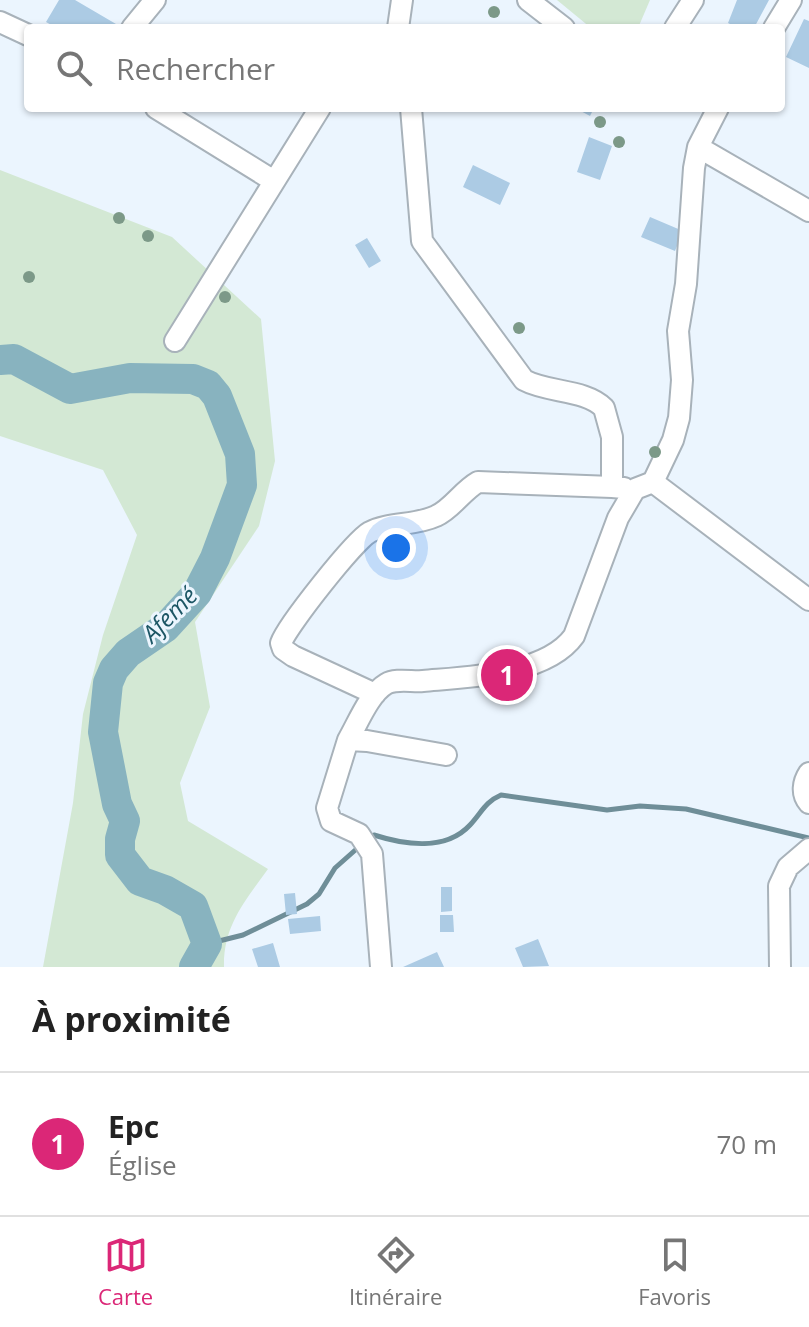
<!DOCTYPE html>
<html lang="fr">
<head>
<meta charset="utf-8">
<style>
  :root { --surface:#fff; --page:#f6f6f6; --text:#222; --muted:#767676; --line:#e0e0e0; --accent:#db2777 }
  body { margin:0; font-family:"Open Sans",sans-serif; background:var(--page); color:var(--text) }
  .you { position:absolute; left:396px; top:548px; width:28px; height:28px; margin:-20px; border:6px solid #fff; border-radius:50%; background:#1a73e8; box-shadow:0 0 0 12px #1a73e833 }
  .badge { display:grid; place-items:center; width:52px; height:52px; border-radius:50%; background:var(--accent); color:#fff; font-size:26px; font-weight:700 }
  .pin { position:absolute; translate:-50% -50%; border:4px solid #fff; box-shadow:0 2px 8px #0006 }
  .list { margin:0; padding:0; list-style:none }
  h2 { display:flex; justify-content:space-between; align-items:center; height:104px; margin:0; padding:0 32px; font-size:34px }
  h2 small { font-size:26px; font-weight:400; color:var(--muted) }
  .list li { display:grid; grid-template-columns:52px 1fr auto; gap:24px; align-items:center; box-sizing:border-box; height:144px; padding:0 32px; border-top:2px solid var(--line) }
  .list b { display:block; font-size:30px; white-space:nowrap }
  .list p { margin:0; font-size:26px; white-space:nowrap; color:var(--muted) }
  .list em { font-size:26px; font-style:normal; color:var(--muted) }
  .icon { flex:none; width:44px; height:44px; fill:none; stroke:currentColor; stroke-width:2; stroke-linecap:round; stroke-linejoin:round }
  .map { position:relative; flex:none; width:809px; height:967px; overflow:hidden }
  .search { position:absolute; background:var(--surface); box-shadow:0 2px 6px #0004; left:24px; right:24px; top:24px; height:88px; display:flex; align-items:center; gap:20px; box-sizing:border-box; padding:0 28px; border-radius:8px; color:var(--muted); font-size:30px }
  .sheet { height:248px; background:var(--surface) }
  nav { display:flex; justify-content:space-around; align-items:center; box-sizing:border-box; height:112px; border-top:2px solid var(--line); background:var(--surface); font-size:22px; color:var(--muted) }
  nav a { display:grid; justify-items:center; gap:4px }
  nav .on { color:var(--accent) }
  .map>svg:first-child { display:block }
  .green { fill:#d3e8d4 }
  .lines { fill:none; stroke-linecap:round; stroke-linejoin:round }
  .stream { stroke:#6f8e98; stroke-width:5 }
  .river { stroke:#88b3bf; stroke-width:30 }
  .building { fill:#accbe4 }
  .street-casing { stroke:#a8b2ba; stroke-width:24 }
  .street { stroke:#fff; stroke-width:20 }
  .tree { fill:#7c9988 }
  .labels { text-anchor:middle; stroke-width:6; stroke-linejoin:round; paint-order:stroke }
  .water-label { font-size:24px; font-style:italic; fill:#1c5665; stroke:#ebf5fe }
</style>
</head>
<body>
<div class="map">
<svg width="809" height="967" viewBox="0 0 809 967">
  <rect width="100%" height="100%" fill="#ebf5fe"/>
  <!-- green -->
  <path class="green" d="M557,0H650L638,28H591Z
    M0,170L172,237L261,319L275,461L259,526L195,622L210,707L180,783L188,821L268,869C245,901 223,926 224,967H43L73,803L83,714L103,635L137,535L103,470L0,436Z"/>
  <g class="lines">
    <!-- stream -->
    <path class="stream" d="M369,839L374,835C405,845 446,851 470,825C482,812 485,802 501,795L607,810L640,806L686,809L809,838
      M207,944L243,935L307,904L319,894L335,868L361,845"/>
    <!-- river -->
    <path class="river" d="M0,360L14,359L70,389L130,378L193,379L208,385L217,396L240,454L242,485L215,558L197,593L166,627L128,653L114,669L108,683L103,732L117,804L125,821L120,839V855L140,881L165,890L193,906L207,944L194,967"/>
  </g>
  <!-- building -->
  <path class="building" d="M59,0H75L116,24L114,28H57L46,22Z
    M737,0H769L754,28H738L728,23Z
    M804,19L809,21V68L786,57Z
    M575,108H594L590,116Z
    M589,137L612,146L600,180L577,172Z
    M473,165L510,183L500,205L463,187Z
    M650,217L683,231L675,251L641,237Z
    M367,238L381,261L369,268L355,245Z
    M441,887H452V911L441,912Z
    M295,893L297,914L286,915L284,894Z
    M440,915H453L454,932H440Z
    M320,916L321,931L290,934L288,919Z
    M538,939L549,966L523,967L515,948Z
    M273,943L280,967H258L252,949Z
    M437,952L444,967H403Z"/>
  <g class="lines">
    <!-- street casing -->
    <g class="street-casing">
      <path id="street" d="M528,0L564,28
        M0,22L28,35
        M132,28L155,0
        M398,28L402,0
        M675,28L693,0
        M774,28L791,0
        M156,108L274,181
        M411,108L422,241L524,380C548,393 585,389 604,408L612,437V487L624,488
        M698,147L809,211
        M175,341L320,108
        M653,482L809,600
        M375,694L293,656L283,649L281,643C287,626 354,541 370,532C389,522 415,526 436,516C452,509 462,491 478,482L612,487
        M348,740L327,808L331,821L359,834L372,854L381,967
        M446,755L367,741L348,740C358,723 369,694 386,684C396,678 412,682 423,681C468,677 546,675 574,636L618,518L635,489L653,482L673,440L679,418L682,380L678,331L686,284L694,168L698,147L718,108
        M809,773C803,782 801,794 809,803
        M780,967L779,886L788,867L809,849"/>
    </g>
    <!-- street -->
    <use href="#street" class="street"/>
  </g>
  <!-- trees -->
  <g class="tree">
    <circle cx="494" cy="12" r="6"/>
    <circle cx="600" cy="122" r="6"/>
    <circle cx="619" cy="142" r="6"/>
    <circle cx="119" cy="218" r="6"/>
    <circle cx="148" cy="236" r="6"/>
    <circle cx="29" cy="277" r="6"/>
    <circle cx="225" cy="297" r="6"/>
    <circle cx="519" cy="328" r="6"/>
    <circle cx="655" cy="452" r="6"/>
  </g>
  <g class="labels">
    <!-- water labels -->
    <g class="water-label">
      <text transform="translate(170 615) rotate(-45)" y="8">Afemé</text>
    </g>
  </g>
</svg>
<div class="you"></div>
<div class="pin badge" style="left:507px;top:675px">1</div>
<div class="search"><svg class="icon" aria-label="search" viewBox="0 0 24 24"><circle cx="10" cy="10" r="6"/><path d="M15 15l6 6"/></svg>Rechercher</div>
</div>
<section class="sheet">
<h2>À proximité<small></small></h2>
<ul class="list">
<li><span class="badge">1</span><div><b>Epc</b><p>Église</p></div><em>70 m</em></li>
</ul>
</section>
<nav>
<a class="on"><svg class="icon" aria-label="map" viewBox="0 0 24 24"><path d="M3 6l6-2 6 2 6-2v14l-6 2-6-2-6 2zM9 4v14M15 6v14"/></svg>Carte</a>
<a><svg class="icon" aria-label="directions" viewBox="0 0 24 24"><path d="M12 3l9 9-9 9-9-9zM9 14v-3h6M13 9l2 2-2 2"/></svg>Itinéraire</a>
<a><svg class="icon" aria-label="saved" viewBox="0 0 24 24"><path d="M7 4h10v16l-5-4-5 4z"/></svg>Favoris</a>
</nav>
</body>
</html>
